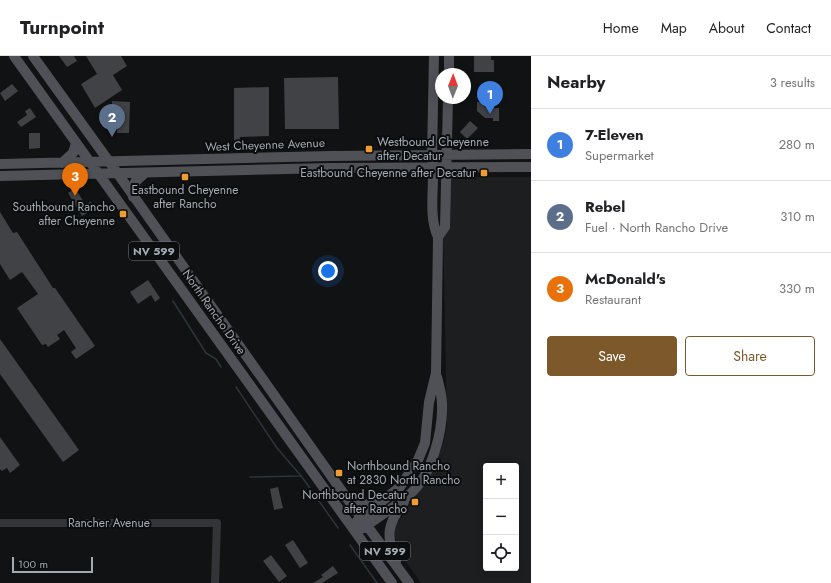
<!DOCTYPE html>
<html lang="en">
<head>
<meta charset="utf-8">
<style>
  :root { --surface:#fff; --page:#f6f6f6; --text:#202124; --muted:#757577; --line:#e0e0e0; --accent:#7c582a }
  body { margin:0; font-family:Jost,sans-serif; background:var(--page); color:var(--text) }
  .controls { position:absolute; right:12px; bottom:12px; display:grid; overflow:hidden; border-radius:4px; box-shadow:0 2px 10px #0003 }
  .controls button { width:36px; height:36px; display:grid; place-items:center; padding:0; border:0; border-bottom:1px solid var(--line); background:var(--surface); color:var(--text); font:20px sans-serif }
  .compass { position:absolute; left:435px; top:12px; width:36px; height:36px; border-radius:50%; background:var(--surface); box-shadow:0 2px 10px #0003; rotate:1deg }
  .scale { position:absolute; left:12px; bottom:10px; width:81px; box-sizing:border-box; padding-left:4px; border:2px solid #a3aab3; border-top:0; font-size:11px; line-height:14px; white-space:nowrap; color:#a3aab3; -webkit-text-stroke:3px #0c0d0e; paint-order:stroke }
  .you { position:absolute; left:328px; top:215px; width:14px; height:14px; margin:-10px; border:3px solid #fff; border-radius:50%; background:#1a73e8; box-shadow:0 0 0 6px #1a73e833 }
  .badge { display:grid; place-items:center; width:26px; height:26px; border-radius:50%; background:var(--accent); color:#fff; font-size:13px; font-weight:700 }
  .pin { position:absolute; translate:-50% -33px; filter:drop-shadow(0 1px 2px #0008) }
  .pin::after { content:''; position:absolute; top:21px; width:14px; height:12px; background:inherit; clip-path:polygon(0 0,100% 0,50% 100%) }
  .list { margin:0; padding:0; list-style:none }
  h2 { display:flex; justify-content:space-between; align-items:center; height:52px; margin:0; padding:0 16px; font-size:17px }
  h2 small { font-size:13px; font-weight:400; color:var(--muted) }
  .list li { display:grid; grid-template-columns:26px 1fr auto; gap:12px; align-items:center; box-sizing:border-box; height:72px; padding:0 16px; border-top:1px solid var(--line) }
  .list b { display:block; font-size:15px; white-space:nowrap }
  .list p { margin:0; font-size:13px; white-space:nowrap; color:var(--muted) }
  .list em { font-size:13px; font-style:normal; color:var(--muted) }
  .actions { display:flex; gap:8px; padding:12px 16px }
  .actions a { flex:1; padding:9px 0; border:1px solid var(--accent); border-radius:4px; text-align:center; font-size:14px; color:var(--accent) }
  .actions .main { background:var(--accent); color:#fff }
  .icon { flex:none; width:22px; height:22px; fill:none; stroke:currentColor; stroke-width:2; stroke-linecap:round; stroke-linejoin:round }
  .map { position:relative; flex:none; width:531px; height:527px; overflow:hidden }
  header { display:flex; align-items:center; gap:24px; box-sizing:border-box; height:56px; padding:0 20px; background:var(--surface); border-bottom:1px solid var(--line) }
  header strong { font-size:19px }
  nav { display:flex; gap:22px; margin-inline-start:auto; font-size:14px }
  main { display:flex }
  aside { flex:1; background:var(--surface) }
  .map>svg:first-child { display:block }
  .built { fill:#1d1e20; fill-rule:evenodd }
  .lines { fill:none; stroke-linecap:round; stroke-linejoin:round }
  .stream { stroke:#2b353b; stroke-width:1.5 }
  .building { fill:#404246 }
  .minor { stroke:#333438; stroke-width:8 }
  .major { stroke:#4f5157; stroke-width:10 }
  .poi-dot { fill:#ec9c31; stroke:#0c0d0e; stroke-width:1.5 }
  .labels { text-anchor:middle; stroke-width:4; stroke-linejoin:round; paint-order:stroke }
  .shield { fill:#0c0d0e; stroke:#767b82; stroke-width:1 }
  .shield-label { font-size:11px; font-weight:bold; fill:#a3aab3 }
  .poi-label { font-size:12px; fill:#a3aab3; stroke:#0c0d0e; text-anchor:end }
  .street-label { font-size:12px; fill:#a3aab3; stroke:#0c0d0e }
</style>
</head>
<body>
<header>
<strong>Turnpoint</strong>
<nav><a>Home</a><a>Map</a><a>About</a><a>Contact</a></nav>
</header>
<main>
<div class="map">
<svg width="531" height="527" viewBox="0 0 531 527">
  <rect width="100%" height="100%" fill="#111213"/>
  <!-- built -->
  <path class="built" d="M442,121H531V527H421L400,497L395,482V471L433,414L444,385L447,369ZM486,410H516V512H486Z"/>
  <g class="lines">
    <!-- stream -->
    <path class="stream" d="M173,245L206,297L216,303L221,311
      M236,331L277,392L302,421L338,472
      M250,421L300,420
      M350,489L377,527"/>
  </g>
  <!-- building -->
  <path class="building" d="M59,0H74L77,5L67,11Z
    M86,0H121L127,10L113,19L122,34L95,52L81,28L97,18Z
    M474,0H491V4H494V16H474Z
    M338,21L339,73H285L284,22Z
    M12,28L18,35L5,45L0,37Z
    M269,31V80L240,81L239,88H234V32Z
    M112,45L130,46L129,77H117V54L112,53Z
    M477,46H493V52H499V65H493V62H485L477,55Z
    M30,52L36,61L21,71L17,66L27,59L25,55Z
    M470,65L478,72L467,83L460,76Z
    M29,77H40V92L29,93Z
    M75,132L85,148L91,146L95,152L82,160L68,137Z
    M0,156L13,177L17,176L53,232H55L95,290L76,303L71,296L76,292L64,274L57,279L60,283L48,291L46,288L42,289L17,252L38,238L22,216L10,224L0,208Z
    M148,224L160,242L155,246L151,239L138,248L130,236Z
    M0,283L79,394L63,406L0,318Z
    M0,381L20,409L10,417L7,412L2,415L0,413Z
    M278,431L283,452L274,454L270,433Z
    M293,484L308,507L300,512L285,489Z
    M271,499L287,520L279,526L263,505Z
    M333,510L338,517L322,527H313L323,521L321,519Z"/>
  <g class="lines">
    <!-- minor -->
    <path class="minor" d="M0,467H217L215,527"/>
    <!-- major -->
    <path class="major" d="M14,0L392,527
      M33,0L118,118L346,441L409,527
      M449,18V0
      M62,107L73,97L76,87
      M0,108L331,100L531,98
      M0,120L330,112L531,111
      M133,141L135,126L145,117
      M438,181L445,171L448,42
      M349,444C360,452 369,448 381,445
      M357,465L400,431L418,404L425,387L429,346L436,317L438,181C427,159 436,124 432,99L434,0
      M361,473C377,462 395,451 410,438C432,419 443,375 442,348C442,339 439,329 437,321
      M396,505C385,480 388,467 404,446"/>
  </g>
  <!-- markers -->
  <g class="poi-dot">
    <rect x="365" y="89" width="8" height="8" rx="2"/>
    <rect x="480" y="113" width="8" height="8" rx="2"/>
    <rect x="181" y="117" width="8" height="8" rx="2"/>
    <rect x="119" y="154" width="8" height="8" rx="2"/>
    <rect x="335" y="413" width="8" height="8" rx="2"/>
    <rect x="411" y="442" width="8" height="8" rx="2"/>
  </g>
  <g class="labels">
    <!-- shield labels -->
    <g class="shield">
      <rect x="129" y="186" width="50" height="18" rx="3"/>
      <rect x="360" y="486" width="50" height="18" rx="3"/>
    </g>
    <g class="shield-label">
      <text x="154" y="199">NV 599</text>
      <text x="385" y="499">NV 599</text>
    </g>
    <!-- poi labels -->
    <g class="poi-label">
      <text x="377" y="90" text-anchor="start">Westbound Cheyenne<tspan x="377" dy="14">after Decatur</tspan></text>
      <text x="476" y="121">Eastbound Cheyenne after Decatur</text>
      <text x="185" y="138" text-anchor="middle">Eastbound Cheyenne<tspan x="185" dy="14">after Rancho</tspan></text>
      <text x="115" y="155">Southbound Rancho<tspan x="115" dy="14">after Cheyenne</tspan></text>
      <text x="347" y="414" text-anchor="start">Northbound Rancho<tspan x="347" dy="14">at 2830 North Rancho</tspan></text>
      <text x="407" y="443">Northbound Decatur<tspan x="407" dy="14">after Rancho</tspan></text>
    </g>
    <!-- street labels -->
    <g class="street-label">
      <text transform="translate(265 89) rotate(-2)" y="4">West Cheyenne Avenue</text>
      <text transform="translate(214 256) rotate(55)" y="4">North Rancho Drive</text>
      <text x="109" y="471">Rancher Avenue</text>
    </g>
  </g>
</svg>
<div class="controls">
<button>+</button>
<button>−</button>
<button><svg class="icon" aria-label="locate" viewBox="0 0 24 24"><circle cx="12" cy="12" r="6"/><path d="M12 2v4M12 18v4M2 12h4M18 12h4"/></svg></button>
</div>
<svg class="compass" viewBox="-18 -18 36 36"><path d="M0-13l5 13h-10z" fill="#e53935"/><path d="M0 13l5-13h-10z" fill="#757577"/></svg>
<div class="scale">100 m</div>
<div class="you"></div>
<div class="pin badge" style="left:490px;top:58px;background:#3f7fe0">1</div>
<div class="pin badge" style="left:112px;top:81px;background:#5c6f8a">2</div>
<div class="pin badge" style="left:75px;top:140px;background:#e8710a">3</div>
</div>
<aside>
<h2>Nearby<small>3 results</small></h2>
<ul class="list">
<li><span class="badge" style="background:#3f7fe0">1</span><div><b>7-Eleven</b><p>Supermarket</p></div><em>280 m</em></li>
<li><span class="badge" style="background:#5c6f8a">2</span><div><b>Rebel</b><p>Fuel · North Rancho Drive</p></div><em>310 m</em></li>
<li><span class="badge" style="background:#e8710a">3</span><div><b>McDonald's</b><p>Restaurant</p></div><em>330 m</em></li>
</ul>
<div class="actions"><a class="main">Save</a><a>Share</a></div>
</aside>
</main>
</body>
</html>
